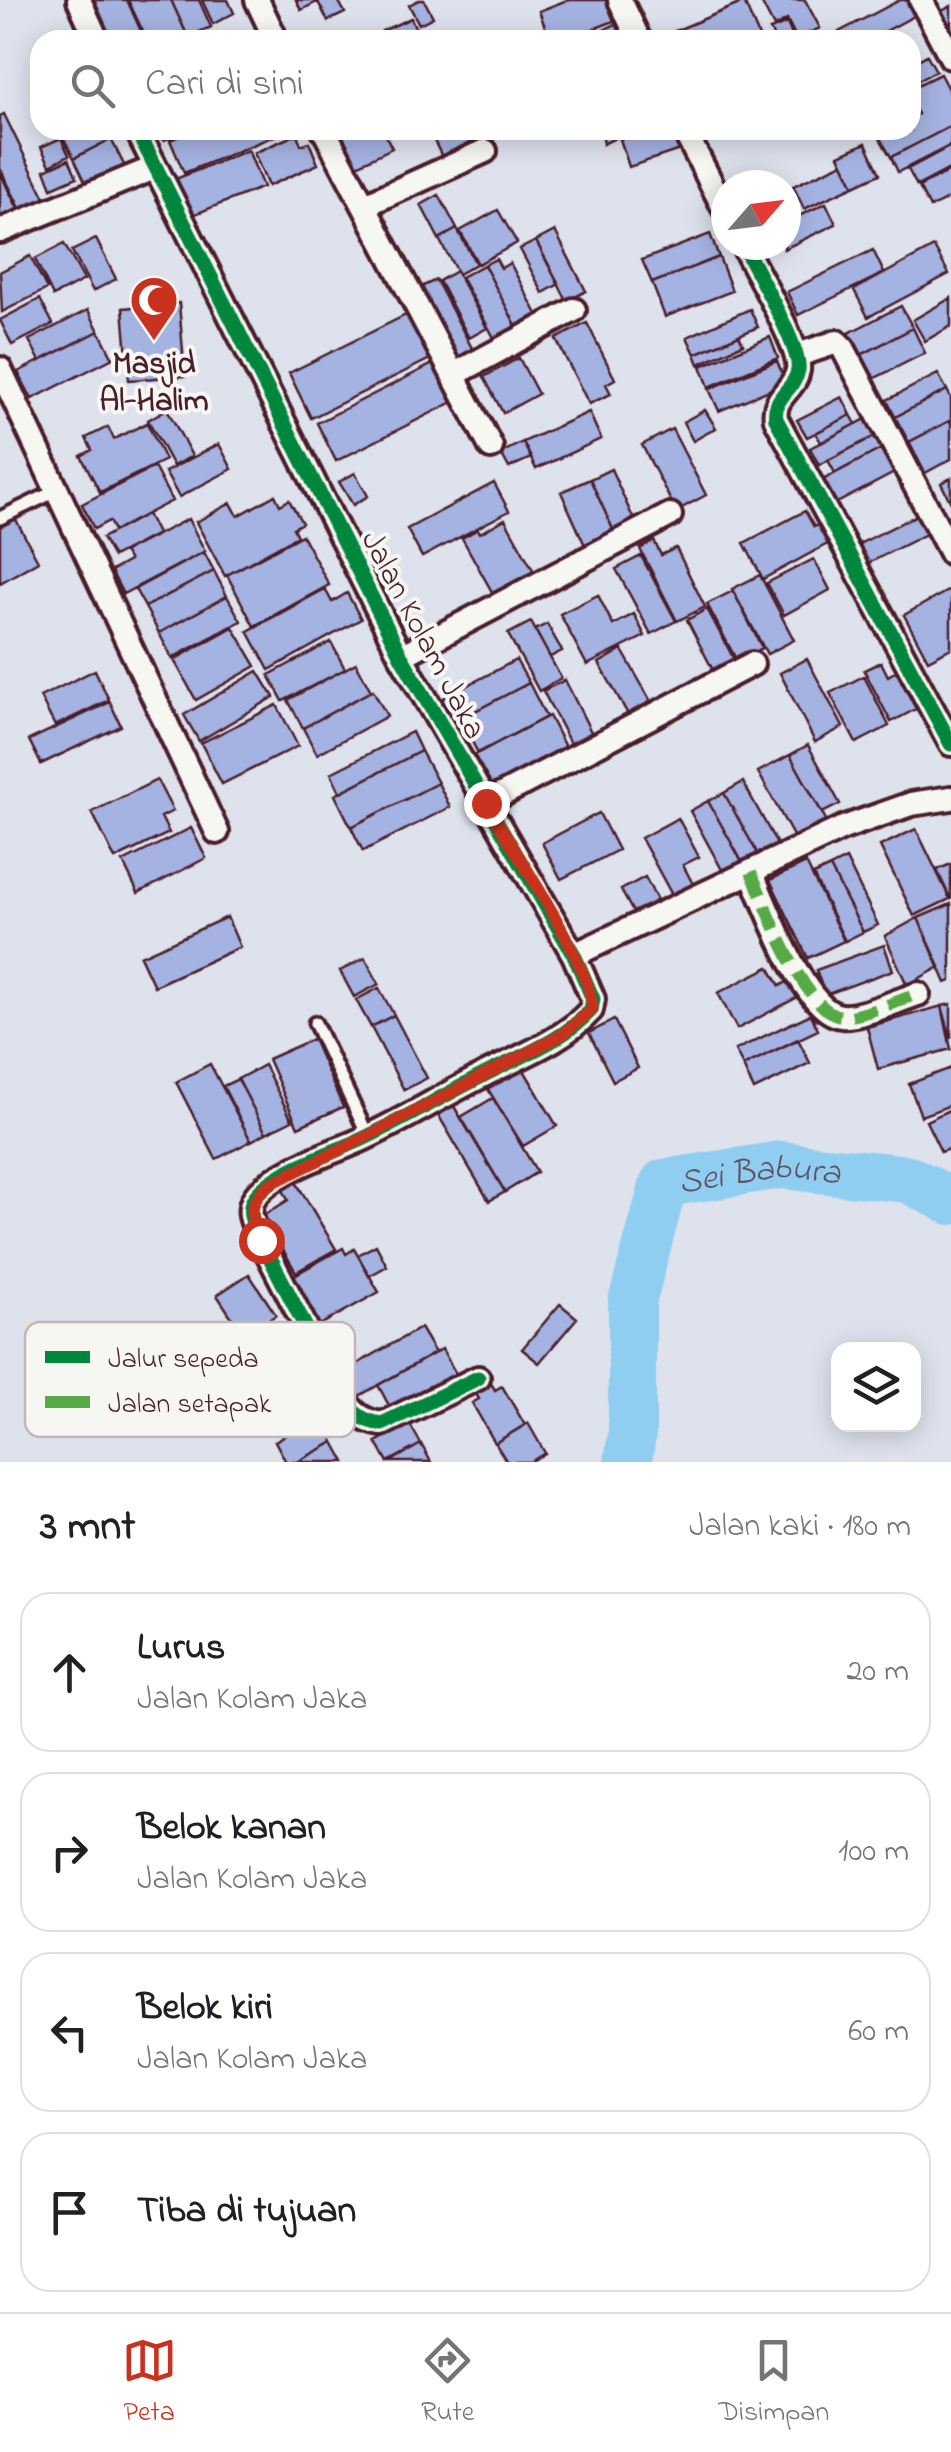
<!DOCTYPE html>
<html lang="id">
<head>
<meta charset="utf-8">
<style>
  :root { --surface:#fff; --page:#f6f6f6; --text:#202124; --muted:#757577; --line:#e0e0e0; --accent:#c8321e }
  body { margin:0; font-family:"Indie Flower",sans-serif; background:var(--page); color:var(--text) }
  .controls { position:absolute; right:30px; bottom:30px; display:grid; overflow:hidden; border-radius:20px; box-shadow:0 5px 25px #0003 }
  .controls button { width:90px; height:90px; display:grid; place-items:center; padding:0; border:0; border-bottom:2px solid var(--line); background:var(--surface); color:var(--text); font:50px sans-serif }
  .compass { position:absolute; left:711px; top:170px; width:90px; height:90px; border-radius:50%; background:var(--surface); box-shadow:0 5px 25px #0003; rotate:62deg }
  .stop { position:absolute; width:30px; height:30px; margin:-22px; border:8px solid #c8321e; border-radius:50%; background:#fff }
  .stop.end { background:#c8321e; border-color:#fff; box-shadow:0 2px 10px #0008 }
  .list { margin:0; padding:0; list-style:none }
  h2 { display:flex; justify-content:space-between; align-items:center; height:130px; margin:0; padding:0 40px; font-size:42px }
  h2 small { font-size:32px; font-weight:400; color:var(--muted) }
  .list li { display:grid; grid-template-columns:65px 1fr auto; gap:30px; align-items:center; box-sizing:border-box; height:160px; margin:0 20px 20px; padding:0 20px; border:2px solid var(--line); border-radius:30px }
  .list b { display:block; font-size:38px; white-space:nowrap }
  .list p { margin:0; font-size:32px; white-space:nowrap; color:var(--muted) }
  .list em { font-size:32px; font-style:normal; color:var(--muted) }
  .icon { flex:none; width:55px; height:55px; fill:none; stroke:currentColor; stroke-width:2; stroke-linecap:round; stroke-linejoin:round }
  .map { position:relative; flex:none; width:951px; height:1462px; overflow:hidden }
  .search { position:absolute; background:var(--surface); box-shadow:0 5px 25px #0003; left:30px; right:30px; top:30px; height:110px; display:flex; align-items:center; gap:25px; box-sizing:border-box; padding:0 35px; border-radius:30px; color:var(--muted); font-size:38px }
  .sheet { height:850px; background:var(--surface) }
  nav { display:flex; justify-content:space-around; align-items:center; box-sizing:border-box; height:140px; border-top:2px solid var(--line); background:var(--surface); font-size:28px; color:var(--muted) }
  nav a { display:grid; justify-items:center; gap:5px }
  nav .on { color:var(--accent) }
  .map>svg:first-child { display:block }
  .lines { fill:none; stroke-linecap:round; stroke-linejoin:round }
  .river { stroke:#8fcef0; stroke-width:48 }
  .building { fill:#a5b3e2; stroke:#4a1f2b; stroke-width:2.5 }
  .service-casing { stroke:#4a1f2b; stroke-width:19 }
  .minor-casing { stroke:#4a1f2b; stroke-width:30 }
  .service { stroke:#f6f6f2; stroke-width:11 }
  .minor { stroke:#f6f6f2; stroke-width:22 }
  .quiet { stroke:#57aa44; stroke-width:12; stroke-dasharray:25 12; stroke-linecap:butt }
  .cycleway-casing { stroke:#f6f6f2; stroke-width:21 }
  .cycleway { stroke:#00873e; stroke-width:15 }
  .route { stroke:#c8321e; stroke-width:12 }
  .labels { text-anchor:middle; stroke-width:8; stroke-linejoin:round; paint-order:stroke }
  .poi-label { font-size:32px; font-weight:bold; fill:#4a1f2b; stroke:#f6f6f2 }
  .street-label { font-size:32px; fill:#4a1f2b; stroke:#f6f6f2 }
  .water-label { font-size:35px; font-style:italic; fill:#5f5466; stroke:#f6f6f2 }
  .key { fill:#f6f6f2; stroke:#c2b6b6; stroke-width:2.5 }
  .key-label { font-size:28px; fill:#4a1f2b }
</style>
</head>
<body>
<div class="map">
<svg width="951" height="1462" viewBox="0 0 951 1462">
  <rect width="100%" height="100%" fill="#dee2ed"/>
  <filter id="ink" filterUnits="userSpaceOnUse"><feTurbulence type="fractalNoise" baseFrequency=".01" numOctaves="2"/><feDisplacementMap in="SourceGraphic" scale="20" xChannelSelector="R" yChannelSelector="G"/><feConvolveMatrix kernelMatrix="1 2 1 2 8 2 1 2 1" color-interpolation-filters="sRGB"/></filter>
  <g filter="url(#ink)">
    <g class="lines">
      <!-- river -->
      <path class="river" id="s1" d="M628,1462L632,1434V1302L664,1183L781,1165L908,1179L951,1201"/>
    </g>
    <!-- building -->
    <path class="building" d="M90,0H127L145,40H108Z
      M128,0H171L188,37L147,40Z
      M171,0H199L211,27L188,37Z
      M202,0H228L234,13L213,24Z
      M296,0H316L317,2L301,10Z
      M317,0H338L345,13L328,21Z
      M419,0H424L433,17L419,24L409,5Z
      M567,0H606L614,21L565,40H550L539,11Z
      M760,0H805L820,28L797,39L787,20L774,27Z
      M900,0H906L914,16L869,40H844L839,32Z
      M744,2L760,39L679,40L675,31Z
      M951,6V27H950L942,11Z
      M411,18L419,36L410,40H386L382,31Z
      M622,21L631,40H583Z
      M787,23L794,40H775L770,30Z
      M927,55L936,71L911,84V64Z
      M940,74L951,95V126L891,157L878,135L887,130H911V118L918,114L911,102V88Z
      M4,114L47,202L23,214L0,168V116Z
      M951,126V145L898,172L891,157Z
      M107,130L111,139L74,158L60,131Z
      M160,130H187L164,140Z
      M194,130H281L282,133L184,173L170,140Z
      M352,130H383L392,148L357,165L342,135Z
      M429,130H470L477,145L444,161Z
      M604,130H632L603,144Z
      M646,130H676L683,149L629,167L620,139Z
      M297,134L301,145L309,142L318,164L268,186L254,153Z
      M61,138L69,155L50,165L41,147Z
      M111,139L126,169L88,187L74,158Z
      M866,143L880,174L854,186L839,155Z
      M951,146V168L917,186L908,169Z
      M248,150L263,187L188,217L173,180Z
      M69,159L77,177L52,188L45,170Z
      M843,163L854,186L804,209L793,186Z
      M951,170V197L930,208L919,187Z
      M0,173L20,213L3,222L0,216Z
      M439,195L457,229L439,239L421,205Z
      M826,203L836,224L784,249L786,222Z
      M498,210L517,243L478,264L460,231Z
      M457,229L476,264L458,274L439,239Z
      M555,231L586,291L567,301L536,241Z
      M710,234L719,257L652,283L642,260Z
      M96,239L116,279L93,291L72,251Z
      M536,241L559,284L543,293L520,249Z
      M64,244L84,280L53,296L35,259Z
      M934,247L949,274L868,317L854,290Z
      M873,250L884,273L798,315L787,292Z
      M30,256L47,289L2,312L0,272Z
      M719,257L732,291L665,317L652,283Z
      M496,259L501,268L510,263L538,316L517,327L484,265Z
      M484,265L520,333L498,345L461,277Z
      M456,271L487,328L469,338L439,281Z
      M436,280L474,352L459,359L421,287Z
      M951,298V326L925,341L913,320Z
      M40,299L53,324L12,345L0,320Z
      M179,303L185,376L129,380L123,308Z
      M901,306L913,328L857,357L845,335Z
      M750,309L758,327L695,354L687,337Z
      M88,310L99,331L40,361L29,340Z
      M410,313L432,358L311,418L289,373Z
      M587,323L615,379L606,384L611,394L589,404L556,339Z
      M913,328L925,353L869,381L857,357Z
      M99,331L113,358L32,399L18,372Z
      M739,335L743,344L699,364L695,354Z
      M770,337L778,358L709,387L701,366Z
      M519,358L538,394L503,413L484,377Z
      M777,361L786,383L719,411L709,389Z
      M435,363L455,401L336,461L317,423Z
      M938,374L947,390L895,417L887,400Z
      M947,390L951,398V420L909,442L895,417Z
      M842,397L851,415L807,437L797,420Z
      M167,409L192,456L173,466L148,420Z
      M705,410L716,428L693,441L683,422Z
      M589,412L601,439L536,469L523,442Z
      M851,415L856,424L821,443L816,433Z
      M870,417L879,434L819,465L810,448Z
      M951,420V459L925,473L909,442Z
      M147,423L165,460L100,492L81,456L92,450L86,438L108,427L114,439Z
      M672,429L706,495L676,511L642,445Z
      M879,434L885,447L835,473L828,460Z
      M523,442L531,458L509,468L501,453Z
      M219,444L232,469L179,497L165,472Z
      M885,447L898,471L831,506L819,482Z
      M154,467L172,501L114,531L109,521L94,529L82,504Z
      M611,469L638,529L617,538L590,479Z
      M355,473L368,496L353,505L339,482Z
      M951,478V503L941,483Z
      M590,479L617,538L588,552L561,492Z
      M494,483L509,511L422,557L407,529Z
      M275,495L280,505L289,500L302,523L293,528L297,536L225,576L196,522L231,503L238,516Z
      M805,511L814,527L823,522L833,541L763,579L744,543Z
      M147,514L157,534L113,557L102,538Z
      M917,515L926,534L868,563L859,544Z
      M14,516L38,561L0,583V524Z
      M188,519L205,551L123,594L111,571L129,561L124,552Z
      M505,519L537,577L496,599L462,538L478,529L480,533Z
      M302,535L329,585L254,626L227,575Z
      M654,541L661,555L676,548L705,607L677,621L640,549Z
      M204,552L214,571L145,607L135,589Z
      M641,556L676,621L651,634L616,569Z
      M814,559L830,590L784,615L767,583Z
      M214,571L227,596L159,633L145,607Z
      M760,575L794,640L767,654L732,589Z
      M325,589L332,602L347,593L361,619L269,670L248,631Z
      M951,589V648L928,660L904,615Z
      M733,591L762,648L737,661L707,604Z
      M598,595L613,625L634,614L645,636L587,665L560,614Z
      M227,596L241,621L172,658L159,633Z
      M707,609L736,663L715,674L687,620Z
      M531,622L561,678L539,691L508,634Z
      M547,624L562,651L550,657L535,630Z
      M233,627L256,666L196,700L174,660Z
      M331,642L345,669L283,701L269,675Z
      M622,650L653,705L630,718L599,663Z
      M807,659L843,727L815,742L780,673Z
      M516,660L529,683L446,726L434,703Z
      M881,662L888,676L896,671L916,709L891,722L864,670Z
      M356,663L371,691L303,728L288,700Z
      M95,670L109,700L55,726L40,697Z
      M258,671L274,697L199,741L184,715Z
      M864,676L889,726L856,743L830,693Z
      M565,680L597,744L576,755L543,691Z
      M529,683L546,717L478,753L460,719Z
      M373,690L387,716L317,754L303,728Z
      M110,702L121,726L41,764L29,740Z
      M277,705L298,746L222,784L201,743Z
      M549,716L566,749L487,790L470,757Z
      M412,732L421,751L340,792L331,773Z
      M808,745L840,804L822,813L790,755Z
      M421,751L438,783L351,827L335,795Z
      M790,755L830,827L798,845L758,772Z
      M157,780L173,811L161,817L169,833L115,859L92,812Z
      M743,782L779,848L760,858L724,793Z
      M438,783L450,807L363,851L351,827Z
      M724,793L760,858L745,867L708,801Z
      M708,801L745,867L726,877L690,811Z
      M599,813L618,850L561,879L542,843Z
      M678,818L699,857L683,865L693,884L672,895L641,838Z
      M191,828L206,858L138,893L123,862Z
      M916,829L950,899L914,916L880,846Z
      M846,859L878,925L863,932L830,867Z
      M806,863L844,941L808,958L770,880Z
      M951,864V900L937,870Z
      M830,867L863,932L845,941L813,875Z
      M645,877L658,902L634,914L621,890Z
      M951,904V981L946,983L918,918Z
      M227,917L240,947L154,986L140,956Z
      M918,918L940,967L907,985L885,936Z
      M884,945L893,970L825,995L816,970Z
      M365,958L379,984L354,997L340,971Z
      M769,967L780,986L792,979L800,996L737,1029L718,993Z
      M379,988L394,1015L371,1027L356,1000Z
      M951,1004V1038L942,1006Z
      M942,1006L951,1049L878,1069L867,1027Z
      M811,1014L818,1030L743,1066L735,1050Z
      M394,1015L427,1078L404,1090L371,1027Z
      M614,1020L638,1068L613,1081L589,1033Z
      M313,1039L343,1107L298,1127L268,1059Z
      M798,1039L810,1063L754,1090L743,1066Z
      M210,1064L251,1141L216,1159L176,1082Z
      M264,1065L292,1120L266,1133L238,1079Z
      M521,1065L557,1126L523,1146L486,1086Z
      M951,1068V1105L921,1116L909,1084Z
      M238,1079L266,1133L251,1141L223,1086Z
      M493,1098L537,1172L505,1192L461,1117Z
      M452,1103L505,1192L489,1201L437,1113Z
      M951,1109V1148L941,1152L926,1121Z
      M296,1182L336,1249L296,1272L263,1216L288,1200L283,1190Z
      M376,1245L387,1266L369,1276L358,1255Z
      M343,1248L346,1254L354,1249L379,1292L318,1326L291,1277Z
      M249,1274L276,1315L244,1336L217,1295Z
      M560,1304L577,1318L539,1363L522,1349Z
      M420,1328L435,1353L359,1396L345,1371Z
      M442,1349L456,1374L392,1411L378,1385Z
      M488,1378L495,1390L502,1386L525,1425L495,1443L472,1403L479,1399L472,1387Z
      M320,1416L334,1442L297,1462H286L275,1441Z
      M409,1423L421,1444L388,1462L376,1442Z
      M528,1423L545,1453L530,1462H507L495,1443Z
      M334,1442L345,1462H303L302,1459Z
      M421,1444L431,1462H390Z"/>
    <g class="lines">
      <!-- service casing -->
      <g class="service-casing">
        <path id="service" d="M0,518L58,490
          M315,1023L368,1136"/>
      </g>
      <!-- minor casing -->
      <g class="minor-casing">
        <path id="minor" d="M79,0L97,40
          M257,0L276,40
          M620,0L639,40
          M921,0L951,57
          M137,130L401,656L574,955L593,999L591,1010C562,1042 518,1057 480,1077C438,1098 399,1123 356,1142C328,1154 273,1172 255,1197C245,1212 254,1225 261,1240L341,1396C353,1412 361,1421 382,1424L478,1378
          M324,130L491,447
          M684,130L726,212
          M365,205L485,151
          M0,231L154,168
          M743,245C754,268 802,349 798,370C795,390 772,396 776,419L951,744
          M798,355L837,342L843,348L951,553
          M0,369L217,832
          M453,375L574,310
          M401,656L670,515
          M486,803L752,664
          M751,872C766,904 804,1014 842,1016C861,1018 898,1000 918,994
          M574,955L843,828L911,804L951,798"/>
      </g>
      <!-- service -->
      <use href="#service" class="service"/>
      <!-- minor -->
      <use href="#minor" class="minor"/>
      <!-- quiet -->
      <path class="quiet" d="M751,872C766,904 804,1014 842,1016C861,1018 898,1000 918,994"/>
      <!-- cycleway casing -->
      <g class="cycleway-casing">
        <path id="cycleway" d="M137,130L401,656L574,955L593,999L591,1010C562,1042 518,1057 480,1077C438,1098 399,1123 356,1142C328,1154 273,1172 255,1197C245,1212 254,1225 261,1240L341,1396C353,1412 361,1421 382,1424L478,1378
          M743,245C754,268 802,349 798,370C795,390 772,396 776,419L951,744"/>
      </g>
      <!-- cycleway -->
      <use href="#cycleway" class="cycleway"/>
    </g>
  </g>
  <g class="lines" filter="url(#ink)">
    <!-- route -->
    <path class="route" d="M261,1240C249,1214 247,1203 270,1184L368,1136L560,1036L592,1010C596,972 509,842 486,803"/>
  </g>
  <!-- icons -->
  <defs>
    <g id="mosque-pin" transform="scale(2.5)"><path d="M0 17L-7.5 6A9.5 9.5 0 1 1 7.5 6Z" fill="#c8321e" stroke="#f6f6f2"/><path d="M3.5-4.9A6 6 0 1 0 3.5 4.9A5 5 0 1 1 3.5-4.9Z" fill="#fff"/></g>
  </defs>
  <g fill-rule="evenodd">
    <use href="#mosque-pin" x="154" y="300"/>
  </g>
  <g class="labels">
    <!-- poi labels -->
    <g class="poi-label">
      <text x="154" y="373">Masjid<tspan x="154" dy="37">Al-Halim</tspan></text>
    </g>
    <!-- street labels -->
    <g class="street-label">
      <text transform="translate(425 634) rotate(62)" y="11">Jalan Kolam Jaka</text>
    </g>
    <!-- water labels -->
    <g class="water-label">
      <text dy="12" stroke="none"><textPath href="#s1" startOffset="380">Sei Babura</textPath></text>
    </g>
  </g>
  <!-- legend -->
  <rect x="25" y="1322" width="330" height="115" rx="15" class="key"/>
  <rect x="45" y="1351" width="45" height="12" fill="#00873e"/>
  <rect x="45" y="1396" width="45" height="12" fill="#57aa44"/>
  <g class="key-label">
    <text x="108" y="1367">Jalur sepeda</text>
    <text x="108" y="1412">Jalan setapak</text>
  </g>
</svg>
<div class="controls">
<button><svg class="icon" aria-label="layers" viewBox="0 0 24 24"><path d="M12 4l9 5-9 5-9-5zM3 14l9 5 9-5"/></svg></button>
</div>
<svg class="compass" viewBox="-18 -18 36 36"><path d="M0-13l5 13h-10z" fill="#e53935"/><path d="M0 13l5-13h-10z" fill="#757577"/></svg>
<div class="stop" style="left:261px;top:1240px"></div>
<div class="stop end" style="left:486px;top:803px"></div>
<div class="search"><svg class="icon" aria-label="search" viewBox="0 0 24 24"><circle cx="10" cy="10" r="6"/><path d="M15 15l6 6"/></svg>Cari di sini</div>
</div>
<section class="sheet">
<h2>3 mnt<small>Jalan kaki · 180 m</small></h2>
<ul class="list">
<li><svg class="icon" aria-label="ahead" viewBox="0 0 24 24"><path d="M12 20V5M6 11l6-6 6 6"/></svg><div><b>Lurus</b><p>Jalan Kolam Jaka</p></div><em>20 m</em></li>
<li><svg class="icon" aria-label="right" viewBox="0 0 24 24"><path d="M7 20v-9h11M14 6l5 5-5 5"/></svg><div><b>Belok kanan</b><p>Jalan Kolam Jaka</p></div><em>100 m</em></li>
<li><svg class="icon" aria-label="left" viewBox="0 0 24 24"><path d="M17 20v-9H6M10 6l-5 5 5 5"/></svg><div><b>Belok kiri</b><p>Jalan Kolam Jaka</p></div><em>60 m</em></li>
<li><svg class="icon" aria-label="arrive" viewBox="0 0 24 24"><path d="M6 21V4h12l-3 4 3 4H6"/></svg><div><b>Tiba di tujuan</b></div></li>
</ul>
</section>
<nav>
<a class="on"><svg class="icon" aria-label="map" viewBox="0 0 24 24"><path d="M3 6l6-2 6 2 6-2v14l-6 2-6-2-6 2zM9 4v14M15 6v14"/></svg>Peta</a>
<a><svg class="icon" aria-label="directions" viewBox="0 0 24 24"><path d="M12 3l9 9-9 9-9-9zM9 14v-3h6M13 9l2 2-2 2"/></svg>Rute</a>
<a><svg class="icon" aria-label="saved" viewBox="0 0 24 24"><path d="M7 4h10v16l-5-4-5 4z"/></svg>Disimpan</a>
</nav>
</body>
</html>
